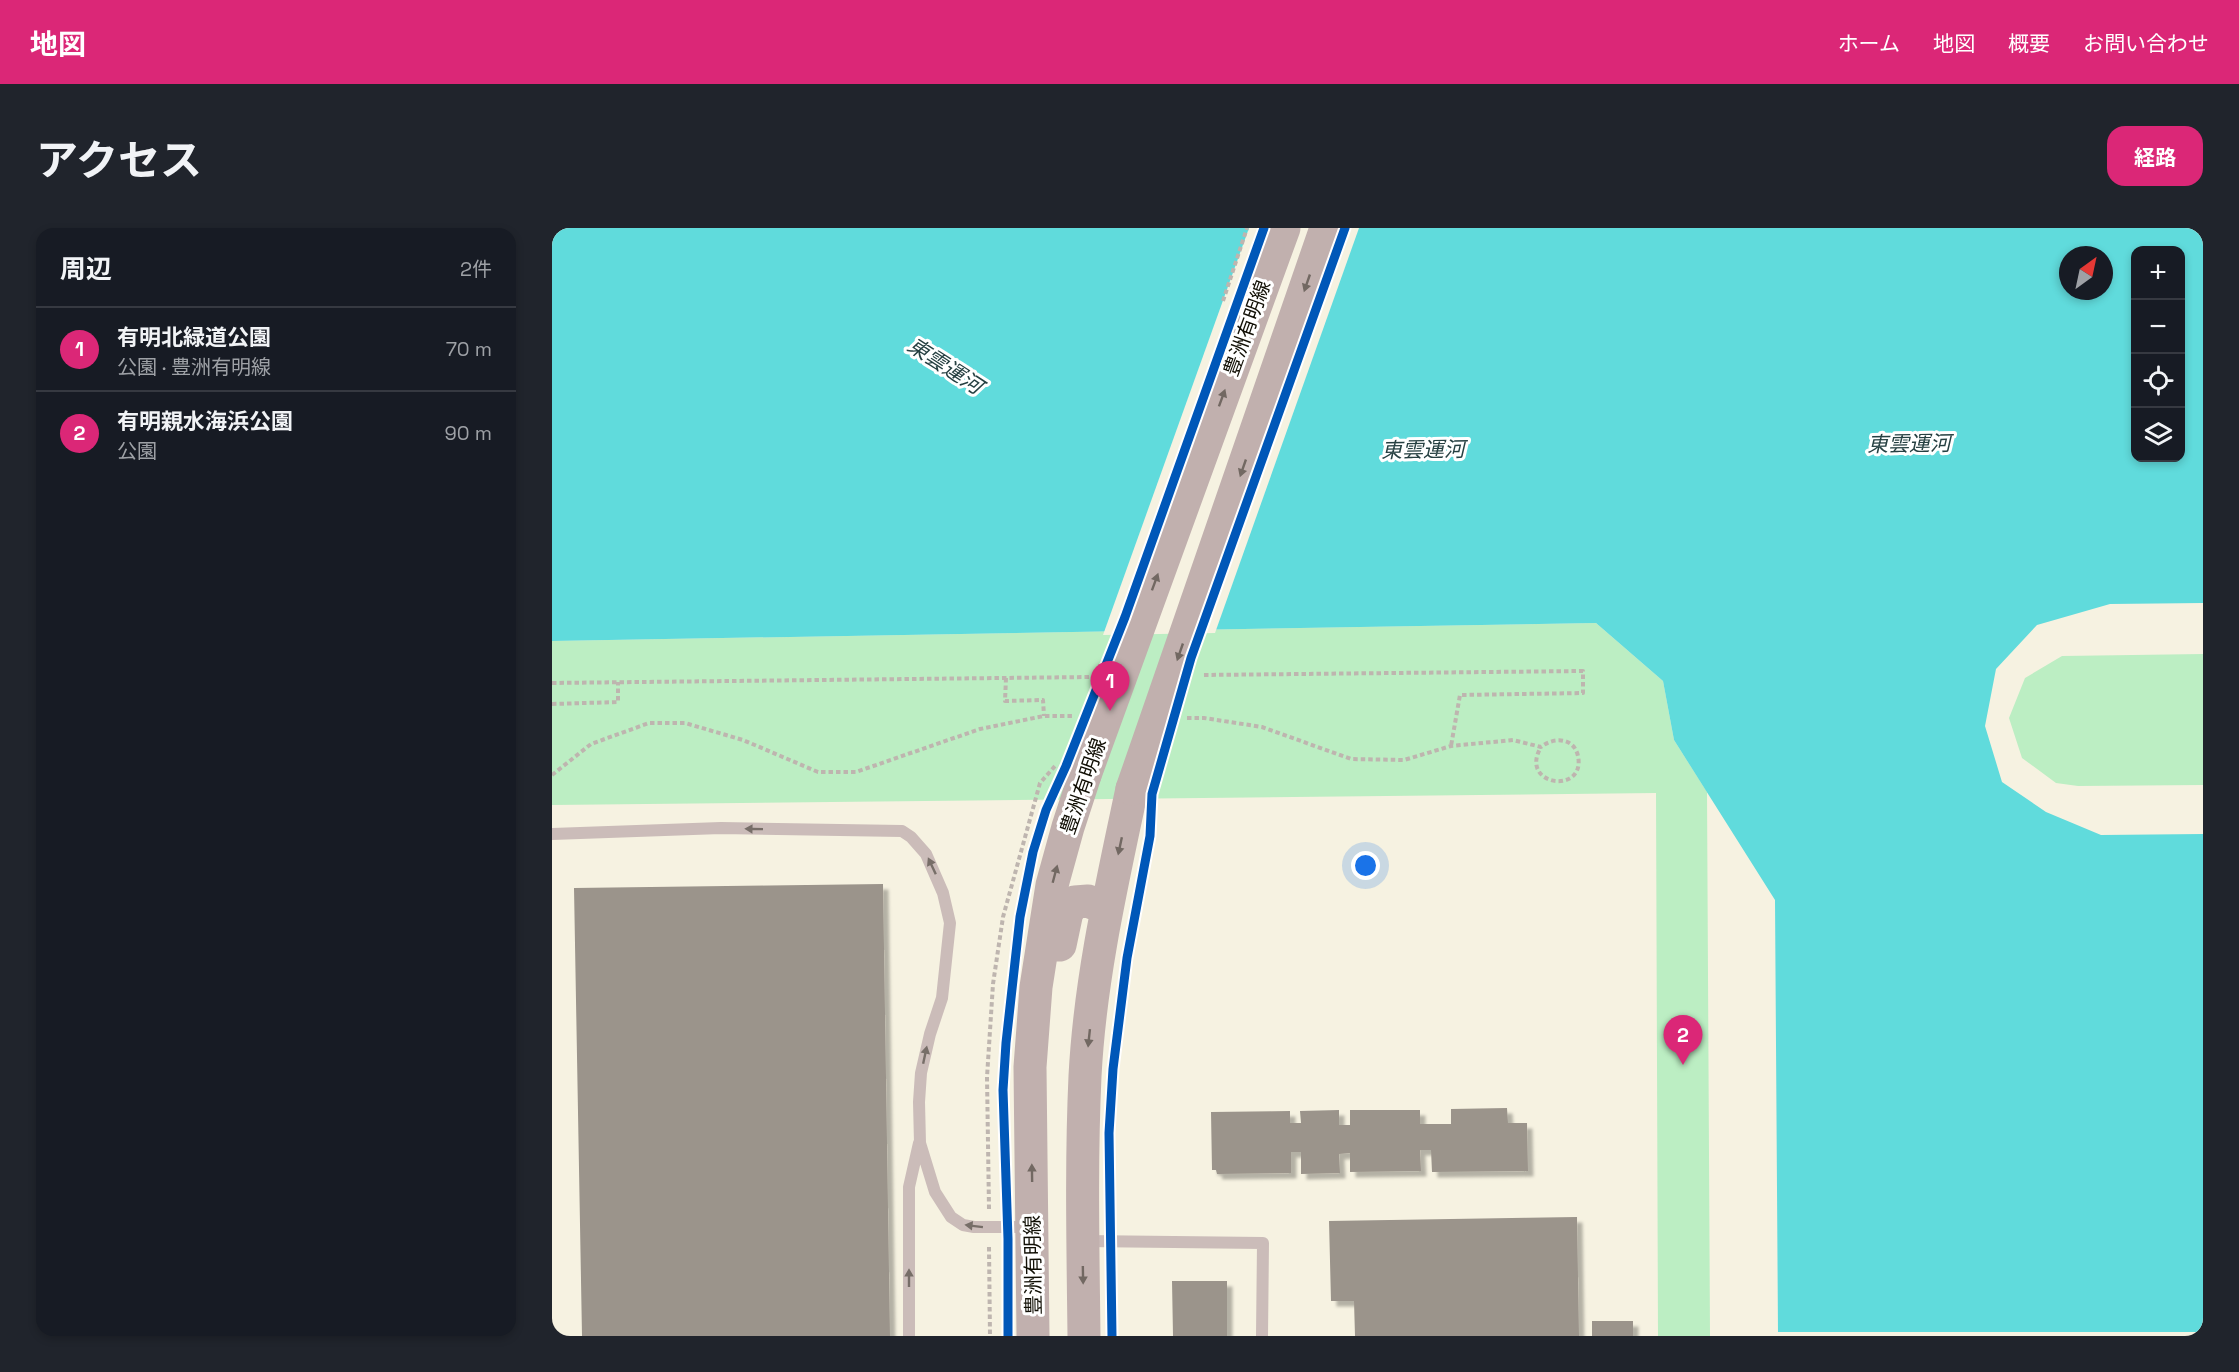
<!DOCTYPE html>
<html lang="ja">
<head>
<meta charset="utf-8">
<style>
  :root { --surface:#171b24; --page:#20242c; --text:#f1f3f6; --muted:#9ea1a6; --line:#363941; --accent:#db2777 }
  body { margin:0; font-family:"Space Grotesk","Noto Sans JP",sans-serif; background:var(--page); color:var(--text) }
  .controls { position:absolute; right:18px; top:18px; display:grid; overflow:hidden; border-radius:12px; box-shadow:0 3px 9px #0003 }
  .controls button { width:54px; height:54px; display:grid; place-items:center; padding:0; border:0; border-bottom:2px solid var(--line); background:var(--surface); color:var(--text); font:30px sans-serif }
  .compass { position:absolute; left:1507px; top:18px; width:54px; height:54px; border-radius:50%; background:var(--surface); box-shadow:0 3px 9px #0003; rotate:33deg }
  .you { position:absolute; left:814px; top:638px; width:21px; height:21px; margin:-15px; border:4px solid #fff; border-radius:50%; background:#1a73e8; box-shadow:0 0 0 9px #1a73e833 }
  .badge { display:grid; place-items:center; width:39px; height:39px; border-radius:50%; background:var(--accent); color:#fff; font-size:20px; font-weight:700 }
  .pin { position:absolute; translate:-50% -50px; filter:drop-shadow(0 2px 3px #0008) }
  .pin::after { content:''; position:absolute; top:32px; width:21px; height:18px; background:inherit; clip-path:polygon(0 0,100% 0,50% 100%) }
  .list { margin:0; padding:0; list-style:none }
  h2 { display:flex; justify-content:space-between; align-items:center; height:78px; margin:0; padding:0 24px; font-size:26px }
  h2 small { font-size:20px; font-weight:400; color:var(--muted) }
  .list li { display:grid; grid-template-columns:39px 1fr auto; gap:18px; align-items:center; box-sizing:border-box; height:84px; padding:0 24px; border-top:2px solid var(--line) }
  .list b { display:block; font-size:22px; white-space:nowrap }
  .list p { margin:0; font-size:20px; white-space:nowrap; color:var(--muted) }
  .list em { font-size:20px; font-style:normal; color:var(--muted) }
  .icon { flex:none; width:33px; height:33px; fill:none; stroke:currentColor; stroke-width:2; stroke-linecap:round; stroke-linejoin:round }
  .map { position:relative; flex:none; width:1651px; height:1108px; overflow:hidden; border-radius:18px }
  header { display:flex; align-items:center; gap:36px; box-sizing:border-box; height:84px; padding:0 30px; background:var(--accent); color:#fff }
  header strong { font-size:28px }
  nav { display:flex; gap:33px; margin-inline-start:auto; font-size:21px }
  .intro { display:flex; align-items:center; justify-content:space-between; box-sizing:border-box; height:144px; padding:0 36px }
  h1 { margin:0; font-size:42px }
  .button { padding:15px 27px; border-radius:18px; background:var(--accent); color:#fff; font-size:21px; font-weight:700 }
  main { display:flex; gap:36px; padding:0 36px }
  aside { flex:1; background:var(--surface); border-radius:18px; box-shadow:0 3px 9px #0003 }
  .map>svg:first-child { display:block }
  .green { fill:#bceec3 }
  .water { fill:#60dbdc; fill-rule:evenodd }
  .pier { fill:#f6f2e1 }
  .building { fill:#9b948b; filter:url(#shadow) }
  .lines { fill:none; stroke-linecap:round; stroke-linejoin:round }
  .path { stroke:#beb5af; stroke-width:4; stroke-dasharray:4.5 3; stroke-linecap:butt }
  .service { stroke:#cbbcb9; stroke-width:12 }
  .secondary { stroke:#c1b0ae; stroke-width:33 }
  .path-bridge { stroke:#beb5af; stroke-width:4; stroke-dasharray:4.5 3; stroke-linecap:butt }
  .secondary-bridge { stroke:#c1b0ae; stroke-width:33 }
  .cycleway-casing { stroke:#fff; stroke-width:13 }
  .cycleway { stroke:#0057b8; stroke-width:9 }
  .oneway { fill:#726862 }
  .oneway2 { fill:#776e68 }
  .labels { text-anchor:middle; stroke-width:6; stroke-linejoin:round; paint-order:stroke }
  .street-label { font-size:20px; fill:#110f05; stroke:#fff }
  .water-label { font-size:21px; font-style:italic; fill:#264042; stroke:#fff }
</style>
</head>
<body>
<header>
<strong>地図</strong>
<nav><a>ホーム</a><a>地図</a><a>概要</a><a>お問い合わせ</a></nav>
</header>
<div class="intro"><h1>アクセス</h1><a class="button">経路</a></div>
<main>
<aside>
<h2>周辺<small>2件</small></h2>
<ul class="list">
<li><span class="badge">1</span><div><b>有明北緑道公園</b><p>公園 · 豊洲有明線</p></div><em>70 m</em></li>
<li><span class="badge">2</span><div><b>有明親水海浜公園</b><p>公園</p></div><em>90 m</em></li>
</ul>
</aside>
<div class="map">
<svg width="1651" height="1108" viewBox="0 0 1651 1108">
  <defs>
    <filter id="shadow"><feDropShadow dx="5.5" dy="5.5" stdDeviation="1.5" flood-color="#0004"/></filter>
  </defs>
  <rect width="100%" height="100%" fill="#f6f2e1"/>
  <!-- green -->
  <path class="green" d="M1044,395L1111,453L1122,512L1155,564L1158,1108H1106L1104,565L0,577V413Z
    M1651,426V557L1526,558L1504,555L1470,530L1457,490L1473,450L1510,428Z"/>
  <!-- water -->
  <path class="water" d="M0,0H1651V375L1558,376L1485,397L1444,441L1433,498L1450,554L1494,584L1549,607L1651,606V1104H1226L1223,672L1122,512L1111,453L1044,395L0,413ZM1584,22H1628V230H1584ZM1516,27H1552V63H1516Z"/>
  <!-- pier -->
  <path class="pier" d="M697,0H807L663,405L551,407Z"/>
  <!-- building -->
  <path class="building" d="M331,656L338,1108H30L22,660Z
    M955,880L956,895H975L976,943L880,944L879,922H868L869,943L798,944V925L787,926L788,945L749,946V924H739V945L665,946L664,942H660L659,884L738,883V895H749L748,883L787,882V897H798V882H868V896H899V881Z
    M1025,989L1027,1108H803L802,1073H779L777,993Z
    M620,1053H675V1108H621Z
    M1040,1093H1081V1108H1040Z"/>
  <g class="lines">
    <!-- path -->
    <path class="path" d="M652,447L1031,443V465L908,467L899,518
      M454,450L453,473L491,472L492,488
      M0,455L539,449
      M0,476L66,474V454
      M635,490H652L710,499L799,531L852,532L899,518L961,512L989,519C1001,509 1022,509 1026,528C1034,567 966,558 989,519
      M0,547L39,516L97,495H133L191,512L266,544H304L428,501L492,488H523
      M437,981L435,849L441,756L451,689L488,555L503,538
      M437,1019L438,1108"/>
    <!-- service -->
    <path class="service" d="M0,606L169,600L350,603L359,609L374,626L391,665L398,695L390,770L378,806L369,845L367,874L368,915L383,964L399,989L411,997L422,999H479
      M532,1013L711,1015L710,1108
      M357,1108V959L367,915"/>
    <!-- secondary -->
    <path class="secondary" d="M508,717L515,684L523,674L536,673L555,681
      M481,1108L478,839L484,759L500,657L516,599L533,547
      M532,1108C531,1022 529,935 533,848C538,751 560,655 580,561"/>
    <!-- path-bridge -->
    <path class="path-bridge" d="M671,73L695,0"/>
    <!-- secondary-bridge -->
    <path class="secondary-bridge" d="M533,547L732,0
      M580,561L774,0"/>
    <!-- cycleway casing -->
    <g class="cycleway-casing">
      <path id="cycleway" d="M456,1108V1011L451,862L454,815L468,689L481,624L494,582L514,538L573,389L712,0
        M560,1108L557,905L561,841L575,730L598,608L600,566L639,430L793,0"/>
    </g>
    <!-- cycleway -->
    <use href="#cycleway" class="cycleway"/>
  </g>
  <!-- one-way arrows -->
  <defs><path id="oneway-solid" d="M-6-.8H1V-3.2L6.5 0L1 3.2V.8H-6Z" transform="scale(1.5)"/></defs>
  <g class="oneway">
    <use href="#oneway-solid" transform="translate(755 55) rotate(109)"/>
    <use href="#oneway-solid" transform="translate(670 170) rotate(-70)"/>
    <use href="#oneway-solid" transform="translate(691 240) rotate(109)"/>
    <use href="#oneway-solid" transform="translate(603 354) rotate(-70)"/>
    <use href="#oneway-solid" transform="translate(628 424) rotate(109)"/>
    <use href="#oneway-solid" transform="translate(568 618) rotate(102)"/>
    <use href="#oneway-solid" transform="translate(503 646) rotate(-75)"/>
    <use href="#oneway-solid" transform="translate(537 810) rotate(96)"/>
    <use href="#oneway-solid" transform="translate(480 945) rotate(-91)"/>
    <use href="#oneway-solid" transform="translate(531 1047) rotate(89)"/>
  </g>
  <g class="oneway2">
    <use href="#oneway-solid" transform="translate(202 601) rotate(-179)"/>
    <use href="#oneway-solid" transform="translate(380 638) rotate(-115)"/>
    <use href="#oneway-solid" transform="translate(373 827) rotate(-78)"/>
    <use href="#oneway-solid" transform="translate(422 998) rotate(-173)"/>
    <use href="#oneway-solid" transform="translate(357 1050) rotate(-90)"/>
  </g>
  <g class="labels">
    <!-- street labels -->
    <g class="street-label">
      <text transform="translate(695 100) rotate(-70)" y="7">豊洲有明線</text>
      <text transform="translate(531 558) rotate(-71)" y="7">豊洲有明線</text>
      <text transform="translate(481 1037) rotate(-91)" y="7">豊洲有明線</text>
    </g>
    <!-- water labels -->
    <g class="water-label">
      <text transform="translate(393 138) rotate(33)" y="7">東雲運河</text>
      <text transform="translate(1357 216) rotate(-1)" y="7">東雲運河</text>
      <text transform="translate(871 222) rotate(-1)" y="7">東雲運河</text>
    </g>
  </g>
</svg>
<div class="controls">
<button>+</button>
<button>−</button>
<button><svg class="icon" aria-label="locate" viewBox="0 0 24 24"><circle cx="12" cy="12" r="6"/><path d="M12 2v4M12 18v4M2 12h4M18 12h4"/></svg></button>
<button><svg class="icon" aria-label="layers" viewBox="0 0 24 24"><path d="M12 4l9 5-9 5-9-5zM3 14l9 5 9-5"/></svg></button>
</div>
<svg class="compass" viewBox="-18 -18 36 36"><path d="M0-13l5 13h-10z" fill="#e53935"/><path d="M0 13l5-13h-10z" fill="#9ea1a6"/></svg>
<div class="you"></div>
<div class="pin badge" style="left:558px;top:483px">1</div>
<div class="pin badge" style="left:1131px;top:837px">2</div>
</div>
</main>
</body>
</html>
